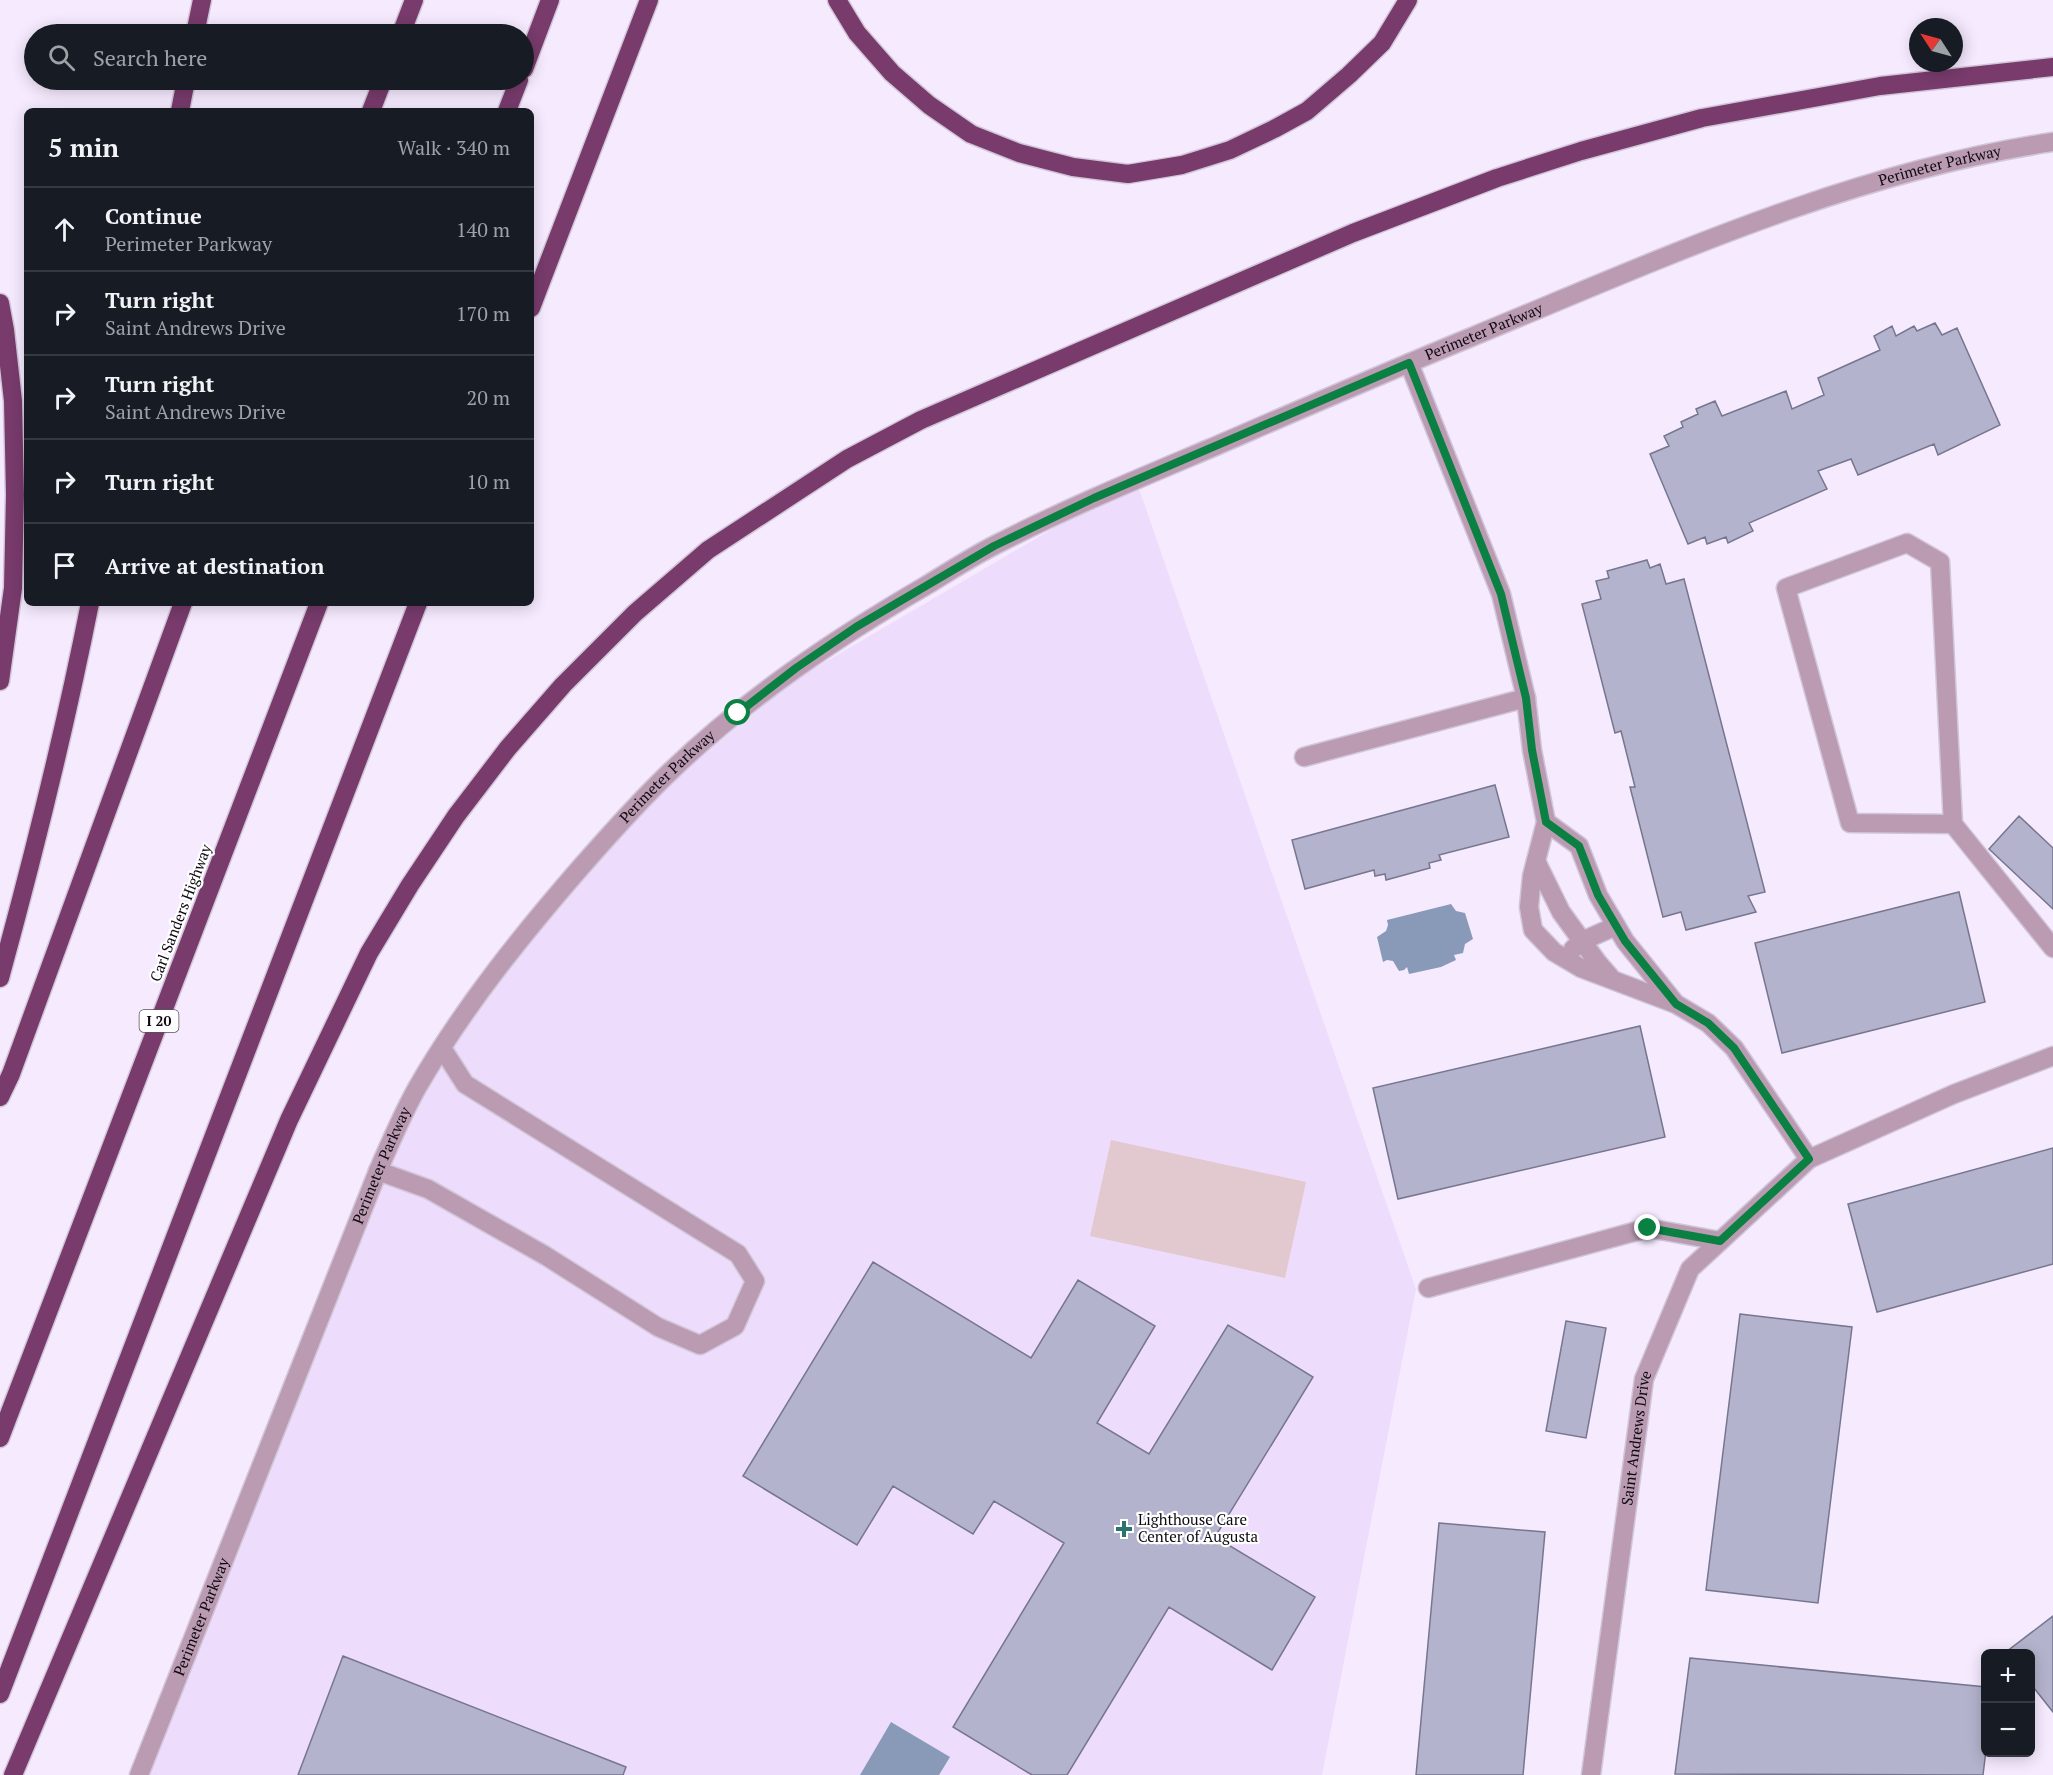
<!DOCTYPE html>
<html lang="en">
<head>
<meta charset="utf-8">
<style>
  :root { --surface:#171b24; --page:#20242c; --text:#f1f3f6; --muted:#9ea1a6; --line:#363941 }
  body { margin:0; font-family:"PT Serif",serif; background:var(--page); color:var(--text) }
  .controls { position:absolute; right:18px; bottom:18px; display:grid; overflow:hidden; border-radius:9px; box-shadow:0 3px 15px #0003 }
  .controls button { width:54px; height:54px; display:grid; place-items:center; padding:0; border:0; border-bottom:2px solid var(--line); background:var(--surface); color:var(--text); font:30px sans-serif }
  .compass { position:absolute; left:1909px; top:18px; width:54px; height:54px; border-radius:50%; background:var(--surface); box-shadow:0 3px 15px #0003; rotate:306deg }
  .stop { position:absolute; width:18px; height:18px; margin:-14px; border:4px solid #0b8043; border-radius:50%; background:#fff }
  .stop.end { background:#0b8043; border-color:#fff; box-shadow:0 2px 6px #0008 }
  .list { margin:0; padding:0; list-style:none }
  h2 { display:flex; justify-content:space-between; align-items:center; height:78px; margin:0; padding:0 24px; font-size:26px }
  h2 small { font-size:20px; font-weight:400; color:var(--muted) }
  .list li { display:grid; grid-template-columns:39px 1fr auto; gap:18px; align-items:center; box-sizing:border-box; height:84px; padding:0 24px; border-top:2px solid var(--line) }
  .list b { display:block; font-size:22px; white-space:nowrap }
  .list p { margin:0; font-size:20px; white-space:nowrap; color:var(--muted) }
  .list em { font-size:20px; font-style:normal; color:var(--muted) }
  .icon { flex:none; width:33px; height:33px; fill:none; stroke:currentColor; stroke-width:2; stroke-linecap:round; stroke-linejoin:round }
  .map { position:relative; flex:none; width:2053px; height:1775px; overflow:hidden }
  .search { position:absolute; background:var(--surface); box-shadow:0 3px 15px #0003; left:24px; top:24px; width:510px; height:66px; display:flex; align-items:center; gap:15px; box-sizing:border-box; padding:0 21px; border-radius:33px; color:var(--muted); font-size:22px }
  .panel { position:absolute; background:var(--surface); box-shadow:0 3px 15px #0003; left:24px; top:108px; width:510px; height:498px; border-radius:9px }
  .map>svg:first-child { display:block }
  .built { fill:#eedcfc }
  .green { fill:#e2c9cf }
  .water { fill:#899ab8 }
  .building { fill:#b3b3cd; stroke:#77768f; stroke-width:1.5 }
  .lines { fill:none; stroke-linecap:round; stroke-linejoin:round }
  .service-casing { stroke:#d1c6d9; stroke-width:21 }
  .minor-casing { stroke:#d1c6d9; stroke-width:21 }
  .motorway-casing { stroke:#d1c6d9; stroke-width:21 }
  .service { stroke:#ba9bb2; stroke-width:18 }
  .minor { stroke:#ba9bb2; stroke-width:18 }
  .motorway { stroke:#783b6c; stroke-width:18 }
  .route { stroke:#0b8043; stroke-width:8 }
  .poi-dot { fill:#2a736e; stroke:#fff; stroke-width:2 }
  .labels { text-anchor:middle; stroke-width:4.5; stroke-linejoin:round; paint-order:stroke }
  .shield { fill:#fff; stroke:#565358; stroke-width:1.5 }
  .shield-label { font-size:14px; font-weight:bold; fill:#0e0911 }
  .street-label { font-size:15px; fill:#0e0911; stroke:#fff }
  .poi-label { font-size:15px; fill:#0e0911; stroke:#fff; text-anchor:start }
</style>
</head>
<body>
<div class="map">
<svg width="2053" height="1775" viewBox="0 0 2053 1775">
  <rect width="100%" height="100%" fill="#f6eaff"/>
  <!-- built -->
  <path class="built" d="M1136,480L1416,1289L1322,1775H144L378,1171L498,967L738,713Z"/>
  <!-- green -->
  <path class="green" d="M1111,1140L1306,1182L1285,1278L1090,1236Z"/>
  <!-- water -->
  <path class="water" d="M1451,904L1456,911L1465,913L1473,939L1465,944L1463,953L1454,955L1456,960L1441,967L1409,974L1407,967L1404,970L1399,971L1393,961L1387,960L1383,962L1377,937L1386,931L1388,925L1387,920Z
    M891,1722L950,1757L939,1775H860Z"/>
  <!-- building -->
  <path class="building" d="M1935,323L1942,335L1957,328L2000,425L1938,455L1934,444L1858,475L1851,459L1818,471L1827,489L1749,523L1753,531L1728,543L1726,537L1707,544L1705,537L1688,544L1650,454L1669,446L1664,436L1683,427L1681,422L1698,414L1696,409L1715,401L1722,416L1786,391L1792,409L1824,395L1818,378L1880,350L1874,336L1892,326L1896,336L1914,326L1917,331Z
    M1647,560L1650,568L1660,564L1666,584L1684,579L1765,892L1748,896L1756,912L1686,930L1681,912L1663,917L1630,787H1635L1621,731L1615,733L1582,604L1601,599L1596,581L1609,578L1607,571Z
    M1495,785L1509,837L1439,855L1441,860L1429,863L1430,868L1386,880L1385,874L1375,876L1374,870L1305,889L1292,840Z
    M2019,816L2053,848V909L1989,849Z
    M1959,892L1985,1002L1782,1053L1755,943Z
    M1640,1026L1665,1137L1398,1199L1373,1088Z
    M2053,1148V1264L1877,1312L1848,1204Z
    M873,1262L1031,1358L1078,1280L1155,1326L1097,1423L1149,1454L1228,1325L1313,1377L1215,1537L1315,1597L1272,1670L1169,1607L1067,1775H1032L953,1727L1064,1543L994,1501L973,1534L893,1486L857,1545L743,1476Z
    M1740,1314L1852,1327L1818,1603L1706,1590Z
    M1566,1321L1606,1328L1586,1438L1546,1431Z
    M1439,1523L1545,1532L1523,1775H1416Z
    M2053,1616V1712L2030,1683V1654L2006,1652Z
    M343,1656L626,1767L623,1775H298Z
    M1690,1658L1986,1687V1750L1983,1775L1675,1774Z"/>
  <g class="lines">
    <!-- service casing -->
    <g class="service-casing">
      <path id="service" d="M378,1171L428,1189L546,1256L658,1327L700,1345L735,1326L755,1281L738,1254L465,1084L442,1048"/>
    </g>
    <!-- minor casing -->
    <g class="minor-casing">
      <g id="minor">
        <path d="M1409,363L1501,594L1526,698L1532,750L1546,822L1532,876L1529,907L1533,930L1554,952L1581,968L1676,1004L1708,1023L1734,1048L1809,1159L1954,1094L2053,1056"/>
        <path d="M1304,757L1526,698"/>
        <path d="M1546,822L1579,846L1598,895L1625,941L1675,1003"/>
        <path d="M1953,824L1850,823L1786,588L1907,543L1940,562L1953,824L2053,948"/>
        <path d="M1536,861L1561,912L1598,963L1611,978"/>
        <path d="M1573,949L1582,941L1616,926"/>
        <path d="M1428,1288L1648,1228L1720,1241"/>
        <path id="s1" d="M139,1775L378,1171C390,1143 402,1115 417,1088C463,1008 521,936 581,867C610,834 640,800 672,770C748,697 836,638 927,585C950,571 973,556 997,544C1067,508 1140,478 1211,448C1299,410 1386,372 1474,336C1663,258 1850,172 2053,142"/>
        <path id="s2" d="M1591,1775L1644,1379L1690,1269L1809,1159"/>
      </g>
    </g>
    <!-- motorway casing -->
    <g class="motorway-casing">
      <path id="motorway" d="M837,0L857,33L892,73L929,105L971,134L1019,153L1073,167L1128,174L1182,165L1230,150L1274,129L1307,111L1349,75L1382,43L1408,0
        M195,34L202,0
        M401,34L414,0
        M524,69L550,0
        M180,111L186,80
        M371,111L383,80
        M507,111L519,80
        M0,303L5,330L13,401L15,495L13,588L0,681
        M531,308L649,0
        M0,978C34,854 65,729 90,603
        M0,1097L11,1074L183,603
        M0,1438L319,603
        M0,1694L418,603
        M13,1775L289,1120L369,953L410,885L456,816L508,748L563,685L635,613L708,550L847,459L921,420L1353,233L1497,178L1581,151L1702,118L1880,86L2053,67"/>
    </g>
    <!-- service -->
    <use href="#service" class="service"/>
    <!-- minor -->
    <use href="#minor" class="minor"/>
    <!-- motorway -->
    <use href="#motorway" class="motorway"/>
  </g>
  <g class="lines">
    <!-- route -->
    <path class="route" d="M738,713L796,668L856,627L994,546L1094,498L1409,363L1501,594L1526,698L1532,750L1546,822L1579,846L1598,895L1625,941L1676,1004L1708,1023L1734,1048L1809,1159L1720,1241L1648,1228"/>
  </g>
  <!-- markers -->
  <path class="poi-dot" d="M1121 1520h6v6h6v6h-6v6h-6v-6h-6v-6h6z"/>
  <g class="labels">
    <!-- shield labels -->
    <rect class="shield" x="139.5" y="1010" width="39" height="22" rx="4.5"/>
    <g class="shield-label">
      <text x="159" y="1026">I 20</text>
    </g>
    <!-- street labels -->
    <g class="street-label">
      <text dy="5" stroke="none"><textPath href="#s1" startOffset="2564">Perimeter Parkway</textPath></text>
      <text dy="5" stroke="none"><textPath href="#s1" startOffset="2078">Perimeter Parkway</textPath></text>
      <text dy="5" stroke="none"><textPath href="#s1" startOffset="1142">Perimeter Parkway</textPath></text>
      <text transform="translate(181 913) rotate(-69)" y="5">Carl Sanders Highway</text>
      <text dy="5" stroke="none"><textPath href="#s1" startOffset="656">Perimeter Parkway</textPath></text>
      <text dy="5" stroke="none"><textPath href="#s2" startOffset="340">Saint Andrews Drive</textPath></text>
      <text dy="5" stroke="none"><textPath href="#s1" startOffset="170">Perimeter Parkway</textPath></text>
    </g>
    <!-- poi labels -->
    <g class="poi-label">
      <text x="1138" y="1525">Lighthouse Care<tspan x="1138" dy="17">Center of Augusta</tspan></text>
    </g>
  </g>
</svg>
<div class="controls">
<button>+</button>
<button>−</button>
</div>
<svg class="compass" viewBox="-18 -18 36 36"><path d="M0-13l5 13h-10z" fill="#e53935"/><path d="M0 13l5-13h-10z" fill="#9ea1a6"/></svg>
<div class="stop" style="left:738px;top:713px"></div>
<div class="stop end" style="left:1648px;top:1228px"></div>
<div class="search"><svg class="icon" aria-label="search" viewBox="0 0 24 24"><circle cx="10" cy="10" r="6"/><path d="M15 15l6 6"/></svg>Search here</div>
<section class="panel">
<h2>5 min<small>Walk · 340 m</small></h2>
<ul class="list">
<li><svg class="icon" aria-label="ahead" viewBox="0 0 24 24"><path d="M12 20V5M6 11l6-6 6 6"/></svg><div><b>Continue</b><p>Perimeter Parkway</p></div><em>140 m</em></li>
<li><svg class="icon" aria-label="right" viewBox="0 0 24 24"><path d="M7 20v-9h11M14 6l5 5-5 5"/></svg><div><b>Turn right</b><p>Saint Andrews Drive</p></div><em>170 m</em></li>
<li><svg class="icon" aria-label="right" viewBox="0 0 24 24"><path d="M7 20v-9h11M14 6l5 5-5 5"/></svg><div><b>Turn right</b><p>Saint Andrews Drive</p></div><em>20 m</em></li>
<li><svg class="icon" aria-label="right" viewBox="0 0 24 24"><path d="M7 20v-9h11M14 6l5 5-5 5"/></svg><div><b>Turn right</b></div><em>10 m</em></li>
<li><svg class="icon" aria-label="arrive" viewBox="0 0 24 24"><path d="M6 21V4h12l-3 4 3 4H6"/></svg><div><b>Arrive at destination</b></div></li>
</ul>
</section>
</div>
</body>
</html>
